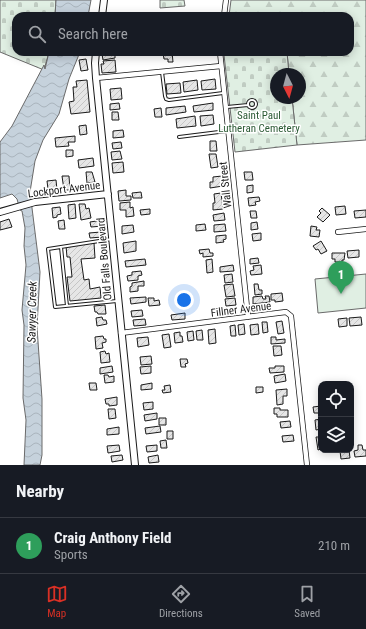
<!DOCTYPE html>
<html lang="en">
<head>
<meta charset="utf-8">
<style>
  :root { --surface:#171b24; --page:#20242c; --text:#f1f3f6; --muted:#9ea1a6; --line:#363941; --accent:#d93025 }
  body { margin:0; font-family:"Roboto Condensed",sans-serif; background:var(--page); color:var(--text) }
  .controls { position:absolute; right:12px; bottom:12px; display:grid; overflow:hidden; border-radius:8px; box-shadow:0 2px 10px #0003 }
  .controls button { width:36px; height:36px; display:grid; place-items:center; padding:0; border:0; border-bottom:1px solid var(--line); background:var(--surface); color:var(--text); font:20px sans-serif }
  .compass { position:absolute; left:270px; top:68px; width:36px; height:36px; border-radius:50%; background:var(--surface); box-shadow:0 2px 10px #0003; rotate:174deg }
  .you { position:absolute; left:184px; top:300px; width:14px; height:14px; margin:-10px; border:3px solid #fff; border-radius:50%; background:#1a73e8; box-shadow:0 0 0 6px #1a73e833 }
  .badge { display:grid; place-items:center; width:26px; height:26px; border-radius:50%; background:var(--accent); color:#fff; font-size:13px; font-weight:700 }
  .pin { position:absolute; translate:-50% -33px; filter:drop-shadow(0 1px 2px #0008) }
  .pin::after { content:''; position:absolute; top:21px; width:14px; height:12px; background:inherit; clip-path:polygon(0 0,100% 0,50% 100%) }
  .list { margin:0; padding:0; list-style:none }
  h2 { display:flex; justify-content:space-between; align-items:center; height:52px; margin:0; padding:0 16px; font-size:17px }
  h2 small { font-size:13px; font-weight:400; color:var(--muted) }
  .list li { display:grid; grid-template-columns:26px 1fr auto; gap:12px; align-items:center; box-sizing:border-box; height:56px; padding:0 16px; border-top:1px solid var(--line) }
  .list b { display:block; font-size:15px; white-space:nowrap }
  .list p { margin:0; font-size:13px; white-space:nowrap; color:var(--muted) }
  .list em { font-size:13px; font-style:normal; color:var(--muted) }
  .icon { flex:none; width:22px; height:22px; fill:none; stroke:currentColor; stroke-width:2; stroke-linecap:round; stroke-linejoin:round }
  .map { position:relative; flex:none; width:366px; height:465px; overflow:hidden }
  .search { position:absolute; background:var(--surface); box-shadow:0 2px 10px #0003; left:12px; right:12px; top:12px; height:44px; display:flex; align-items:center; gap:10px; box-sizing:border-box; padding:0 14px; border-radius:12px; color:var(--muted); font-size:15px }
  .sheet { height:108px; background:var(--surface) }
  nav { display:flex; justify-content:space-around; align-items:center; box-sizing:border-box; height:56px; border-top:1px solid var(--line); background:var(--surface); font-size:11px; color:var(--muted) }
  nav a { display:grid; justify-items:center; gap:2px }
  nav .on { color:var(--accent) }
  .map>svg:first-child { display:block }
  .forest { fill:url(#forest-firs); stroke:#6a6a6a }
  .cemetery { fill:url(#cemetery-stones); stroke:#6a6a6a }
  .garden { fill:#e0efe3; stroke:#6a6a6a }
  .water { fill:url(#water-waves); stroke:#6a6a6a }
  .building { fill:url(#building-hatch); stroke:#1a1a1a }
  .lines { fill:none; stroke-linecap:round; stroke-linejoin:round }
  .lane-casing { stroke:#1a1a1a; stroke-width:4 }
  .street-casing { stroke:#1a1a1a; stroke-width:6 }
  .secondary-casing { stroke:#1a1a1a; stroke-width:8 }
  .lane { stroke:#fff; stroke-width:2 }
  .street { stroke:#fff; stroke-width:4.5 }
  .secondary { stroke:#fff; stroke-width:6 }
  .labels { text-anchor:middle; stroke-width:3; stroke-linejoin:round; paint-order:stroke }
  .park-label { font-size:11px; fill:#2b5a34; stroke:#fff }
  .street-label { font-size:11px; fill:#1a1a1a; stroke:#fff }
  .water-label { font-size:12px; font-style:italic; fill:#1a1a1a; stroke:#fff }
</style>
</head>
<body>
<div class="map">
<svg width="366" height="465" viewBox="0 0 366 465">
  <defs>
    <pattern id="forest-firs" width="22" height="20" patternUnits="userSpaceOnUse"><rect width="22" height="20" fill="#e0efe3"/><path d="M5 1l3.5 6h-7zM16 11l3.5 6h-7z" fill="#c0ccc2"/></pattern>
    <pattern id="cemetery-stones" width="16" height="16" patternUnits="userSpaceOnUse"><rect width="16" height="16" fill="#e0efe3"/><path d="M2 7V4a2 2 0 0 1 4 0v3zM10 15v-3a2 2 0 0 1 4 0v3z" fill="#c0ccc2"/></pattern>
    <pattern id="water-waves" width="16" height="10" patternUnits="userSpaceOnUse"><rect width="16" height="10" fill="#c6d2dc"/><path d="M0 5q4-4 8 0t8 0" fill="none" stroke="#aab4bc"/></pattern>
    <pattern id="building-hatch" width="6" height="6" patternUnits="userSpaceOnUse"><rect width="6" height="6" fill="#e6e6e6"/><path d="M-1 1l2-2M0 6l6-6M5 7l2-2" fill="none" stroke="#c5c5c5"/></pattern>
  </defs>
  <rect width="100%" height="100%" fill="#fff"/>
  <!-- forest -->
  <path class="forest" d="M231,0H366V140L297,145L292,98H300V74H289L287,52H350V16H229Z"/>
  <!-- cemetery -->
  <path class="cemetery" d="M0,0H56L55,16H16V52H49L44,70L0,52Z
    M160,0H184L185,6L160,8Z
    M249,52H287L289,74H276V98H292L297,145L235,152L224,55Z"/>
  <!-- garden -->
  <path class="garden" d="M366,274V308L318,313L315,279Z"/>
  <!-- water -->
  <path class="water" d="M56,0H91L88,16H55Z
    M49,52H80L69,79L59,114L43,140L35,161L30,192L40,272L37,327L42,399V455L40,465H24L26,420L23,398L24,325L22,310L26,265L24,246L25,228L22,211L20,210L17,199L12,194L0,198V142L12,126L44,65L45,69Z"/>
  <!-- building -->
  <path class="building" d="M172,52L173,62H168V59H164L163,53Z
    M115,53V58L103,60L102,54Z
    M86,59L88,70L81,71L79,60Z
    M115,60L116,72L102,73L101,64H104L103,61Z
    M215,79L216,89L202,90L201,81Z
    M87,80L90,112L71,114L69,102L74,101L73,87H77L76,81Z
    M197,80L198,90L184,92L183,82Z
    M180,83L181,93L167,94L166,84Z
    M121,88L122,99L111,100L110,89Z
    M119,103L120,109L110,110V104Z
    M213,103V110L194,112L193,106Z
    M185,106L186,112L166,115V108Z
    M161,108L162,117H155L154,109Z
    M112,112H118L119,120H112Z
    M213,115L214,124L201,126L200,116Z
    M195,116L196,126L177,128L176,119Z
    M86,125L87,134L80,135L79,126Z
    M123,130L124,137L113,138V131Z
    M75,136V142H68L69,146L56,147L55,138Z
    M210,141H216L217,151H210Z
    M121,142L122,148L113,149L112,143Z
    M66,150H73V156L66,157Z
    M120,151L122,159L112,160L111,152Z
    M209,154H216L218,167L211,168Z
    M93,158L94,166L79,168L78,160Z
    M123,162L124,172L113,173L112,163Z
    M86,172H92L95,182L87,183Z
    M244,172H252L253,180H245Z
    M62,176H69L70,190H64Z
    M222,176L223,186L210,188V182H213V177Z
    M56,180L57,190L52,191L51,188L48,189L47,181Z
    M253,185V192L247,193V186Z
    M126,190V196H131V200L119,201L118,191Z
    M141,192L142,198H133L132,193Z
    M221,193L223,209L213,210V203H215L214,194Z
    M259,197L260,201L255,202L256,205L249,206L248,198Z
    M130,202V208L133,207L134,216L126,217V210H120V203Z
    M75,204L76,218L69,219L68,205Z
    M79,204H85L86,209L89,208L91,218L81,220Z
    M345,206L346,214L336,215L335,207Z
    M60,207L61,214L57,215V217L53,218L52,208Z
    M322,208L330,215L323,222L317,217L321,213L319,211Z
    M150,209V214L141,215L140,210Z
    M366,210V217L355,218L354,211Z
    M250,211H256L257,218H251Z
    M224,213L225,220L214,221L213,215Z
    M9,219L12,227L0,230V222Z
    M64,220L65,229H59L58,221Z
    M103,220V226L91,227L90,222Z
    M257,222L258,229L251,230V223Z
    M205,224L206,230L196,231V225Z
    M225,224L226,231L214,232V225Z
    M133,225L134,232L122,234V226Z
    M311,226L317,227L316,230H320L319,237L310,236Z
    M101,232L102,237L90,238L89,233Z
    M261,233V240L253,241L252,234Z
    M226,235V239L223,240L224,242L216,243V236Z
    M136,241V251L124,253L123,243Z
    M321,241L327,251L321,254L318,249L316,250L313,246Z
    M94,243L95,258L81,259L84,280L89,279L90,289L100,287L101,298L70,301L67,277H72L70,257H67L66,246Z
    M209,249L210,253H213V256L203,257V253L200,254L199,250Z
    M359,250V257L348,258L347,251Z
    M332,253H345L344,260H342V262H335V259H332Z
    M258,258L259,263L250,264V259Z
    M145,259L146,265L126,267L125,261Z
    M212,259L213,272L207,273L206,260Z
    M233,265L234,271L220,272V267Z
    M261,265L262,274L251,275L250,271L254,270L253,266Z
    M141,271L142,275L138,276V280L128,281L127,276L132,275V272Z
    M232,274L233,282L225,283L224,275Z
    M144,281V286H138V291L130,292V287L132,286V283Z
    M233,284L235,296L226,297L224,285Z
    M254,284H258L259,290H262V294L255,295Z
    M282,293L283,301L275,302V300H271V294Z
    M262,296L263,299H266L265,296H269L270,302L253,304V297Z
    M146,297V302L131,304L130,298Z
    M148,298H154V301L159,300L160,305L149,306Z
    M235,298L236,305L226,306L225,299Z
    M105,305L106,314H98L97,312H95L94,306Z
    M142,310L143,316L132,317L131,311Z
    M185,313V319L172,320L171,315Z
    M102,317L103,320H106L107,324L97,326L96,318Z
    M361,317L362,325L350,326L349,318Z
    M347,318V326L339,327L338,319Z
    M145,319L146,325L134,326L133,320Z
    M282,321L284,333L278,334L276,322Z
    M262,322H267L268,332L263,333Z
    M244,324L245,334L239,335L238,325Z
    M258,324L259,334L251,335L250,325Z
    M235,325L236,336H231L230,326Z
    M215,329L216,343L209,344L208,330Z
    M202,330L203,340H197L196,331Z
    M193,331L194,340L188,341L187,332Z
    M180,332V336H182L183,342L175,343L174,333Z
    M169,334L171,347L164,348L162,335Z
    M103,336L104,339H106V342L102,343L103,348L96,349L95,337Z
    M148,337L149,345L138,347L137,338Z
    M271,337H276V340L285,339V343L271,344Z
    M273,346H281L282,355L274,356Z
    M105,351L106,354L109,353L110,362L101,363L100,352Z
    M151,356L152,364L141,365L140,357Z
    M180,359H187L188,363L185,364L186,367H181Z
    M112,366L113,372L100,374V368Z
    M151,366V373L141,374L140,367Z
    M275,366H284V372L270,373L269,368H275Z
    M285,374L286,381L275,383L274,376Z
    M104,375H108L109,377L114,376V382L105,383Z
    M89,383H96L97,390H90Z
    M152,383V389L141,390V385Z
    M170,385L171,392L163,393L162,390H165L164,386Z
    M256,387H263V392L256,393Z
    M287,389V396H283V404L277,405L276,390Z
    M117,397V405L109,406V404H106L105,399Z
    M153,402V409L144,410L143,403Z
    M321,406V413H314L313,407Z
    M274,408H280V410H288V417H277V414H274Z
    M108,409H115L116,418L109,419Z
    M157,413V419L145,421L144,415Z
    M159,418H166V425H159Z
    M321,419V429L316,430L315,420Z
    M290,421L291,427L281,428L280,422Z
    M160,426L161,432L146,434L145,428Z
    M119,427V434L107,435V429Z
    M167,431H173V439H167Z
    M293,435L294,441L283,442L282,436Z
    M316,437H321V449L318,450Z
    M166,440L167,448H161L160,441Z
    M119,445L120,451L108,453L107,446Z
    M157,445V451L147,452L146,446Z
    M358,445H362L363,450H366V456L355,457L354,451L358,450Z
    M348,450H349L350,458L341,459L340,451Z
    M122,455L123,460L112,462L111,456Z
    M158,455L159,462L149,463L148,457Z"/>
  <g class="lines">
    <!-- lane casing -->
    <g class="lane-casing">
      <path id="lane" d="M162,72L165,96L166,99L169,100L223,93
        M248 104a4 4 0 1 1 8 0a4 4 0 1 1-8 0Z
        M227,107L248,105
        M179,137L227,131
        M112,239L48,249L55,307L117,301
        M61,247L67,306"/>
    </g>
    <!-- street casing -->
    <g class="street-casing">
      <path id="street" d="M224,16L226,0
        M220,52L248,317
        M96,78L221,66
        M338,232L366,229
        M121,333L286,312L291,316L307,465"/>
    </g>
    <!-- secondary casing -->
    <g class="secondary-casing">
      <path id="secondary" d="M102,16L104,0
        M96,52L95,63L96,78L135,465
        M0,212L35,202L108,194"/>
    </g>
    <!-- lane -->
    <use href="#lane" class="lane"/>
    <!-- street -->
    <use href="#street" class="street"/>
    <!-- secondary -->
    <use href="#secondary" class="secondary"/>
  </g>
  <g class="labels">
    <!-- park labels -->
    <g class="park-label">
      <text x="259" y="119">Saint Paul<tspan x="259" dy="13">Lutheran Cemetery</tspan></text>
    </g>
    <!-- street labels -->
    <g class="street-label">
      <text transform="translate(225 185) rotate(-96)" y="4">Wall Street</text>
      <text transform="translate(64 189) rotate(-7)" y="4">Lockport Avenue</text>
      <text transform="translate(104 259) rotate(-95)" y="4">Old Falls Boulevard</text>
      <text transform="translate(241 309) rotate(-7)" y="4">Fillner Avenue</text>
    </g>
    <!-- water labels -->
    <g class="water-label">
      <text transform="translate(32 312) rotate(-89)" y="4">Sawyer Creek</text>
    </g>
  </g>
</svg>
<div class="controls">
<button><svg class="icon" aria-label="locate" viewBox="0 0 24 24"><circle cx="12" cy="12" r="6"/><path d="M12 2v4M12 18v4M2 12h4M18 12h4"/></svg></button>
<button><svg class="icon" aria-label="layers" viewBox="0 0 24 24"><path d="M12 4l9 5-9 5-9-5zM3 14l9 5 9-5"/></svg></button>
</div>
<svg class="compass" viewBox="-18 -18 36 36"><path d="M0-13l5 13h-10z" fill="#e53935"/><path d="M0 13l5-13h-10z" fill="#9ea1a6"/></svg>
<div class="you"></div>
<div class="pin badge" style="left:341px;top:294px;background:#2e9e5b">1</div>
<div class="search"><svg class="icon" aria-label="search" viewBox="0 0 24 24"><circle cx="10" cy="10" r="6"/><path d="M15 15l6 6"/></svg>Search here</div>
</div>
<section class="sheet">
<h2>Nearby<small></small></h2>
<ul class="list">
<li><span class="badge" style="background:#2e9e5b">1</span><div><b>Craig Anthony Field</b><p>Sports</p></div><em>210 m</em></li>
</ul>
</section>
<nav>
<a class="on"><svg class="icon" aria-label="map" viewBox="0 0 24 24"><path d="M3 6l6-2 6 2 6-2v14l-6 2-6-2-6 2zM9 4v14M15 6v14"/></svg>Map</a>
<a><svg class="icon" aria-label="directions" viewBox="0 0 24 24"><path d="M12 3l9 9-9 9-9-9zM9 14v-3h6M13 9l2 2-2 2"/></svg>Directions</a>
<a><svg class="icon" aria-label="saved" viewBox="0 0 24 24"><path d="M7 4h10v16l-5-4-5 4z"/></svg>Saved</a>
</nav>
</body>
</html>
